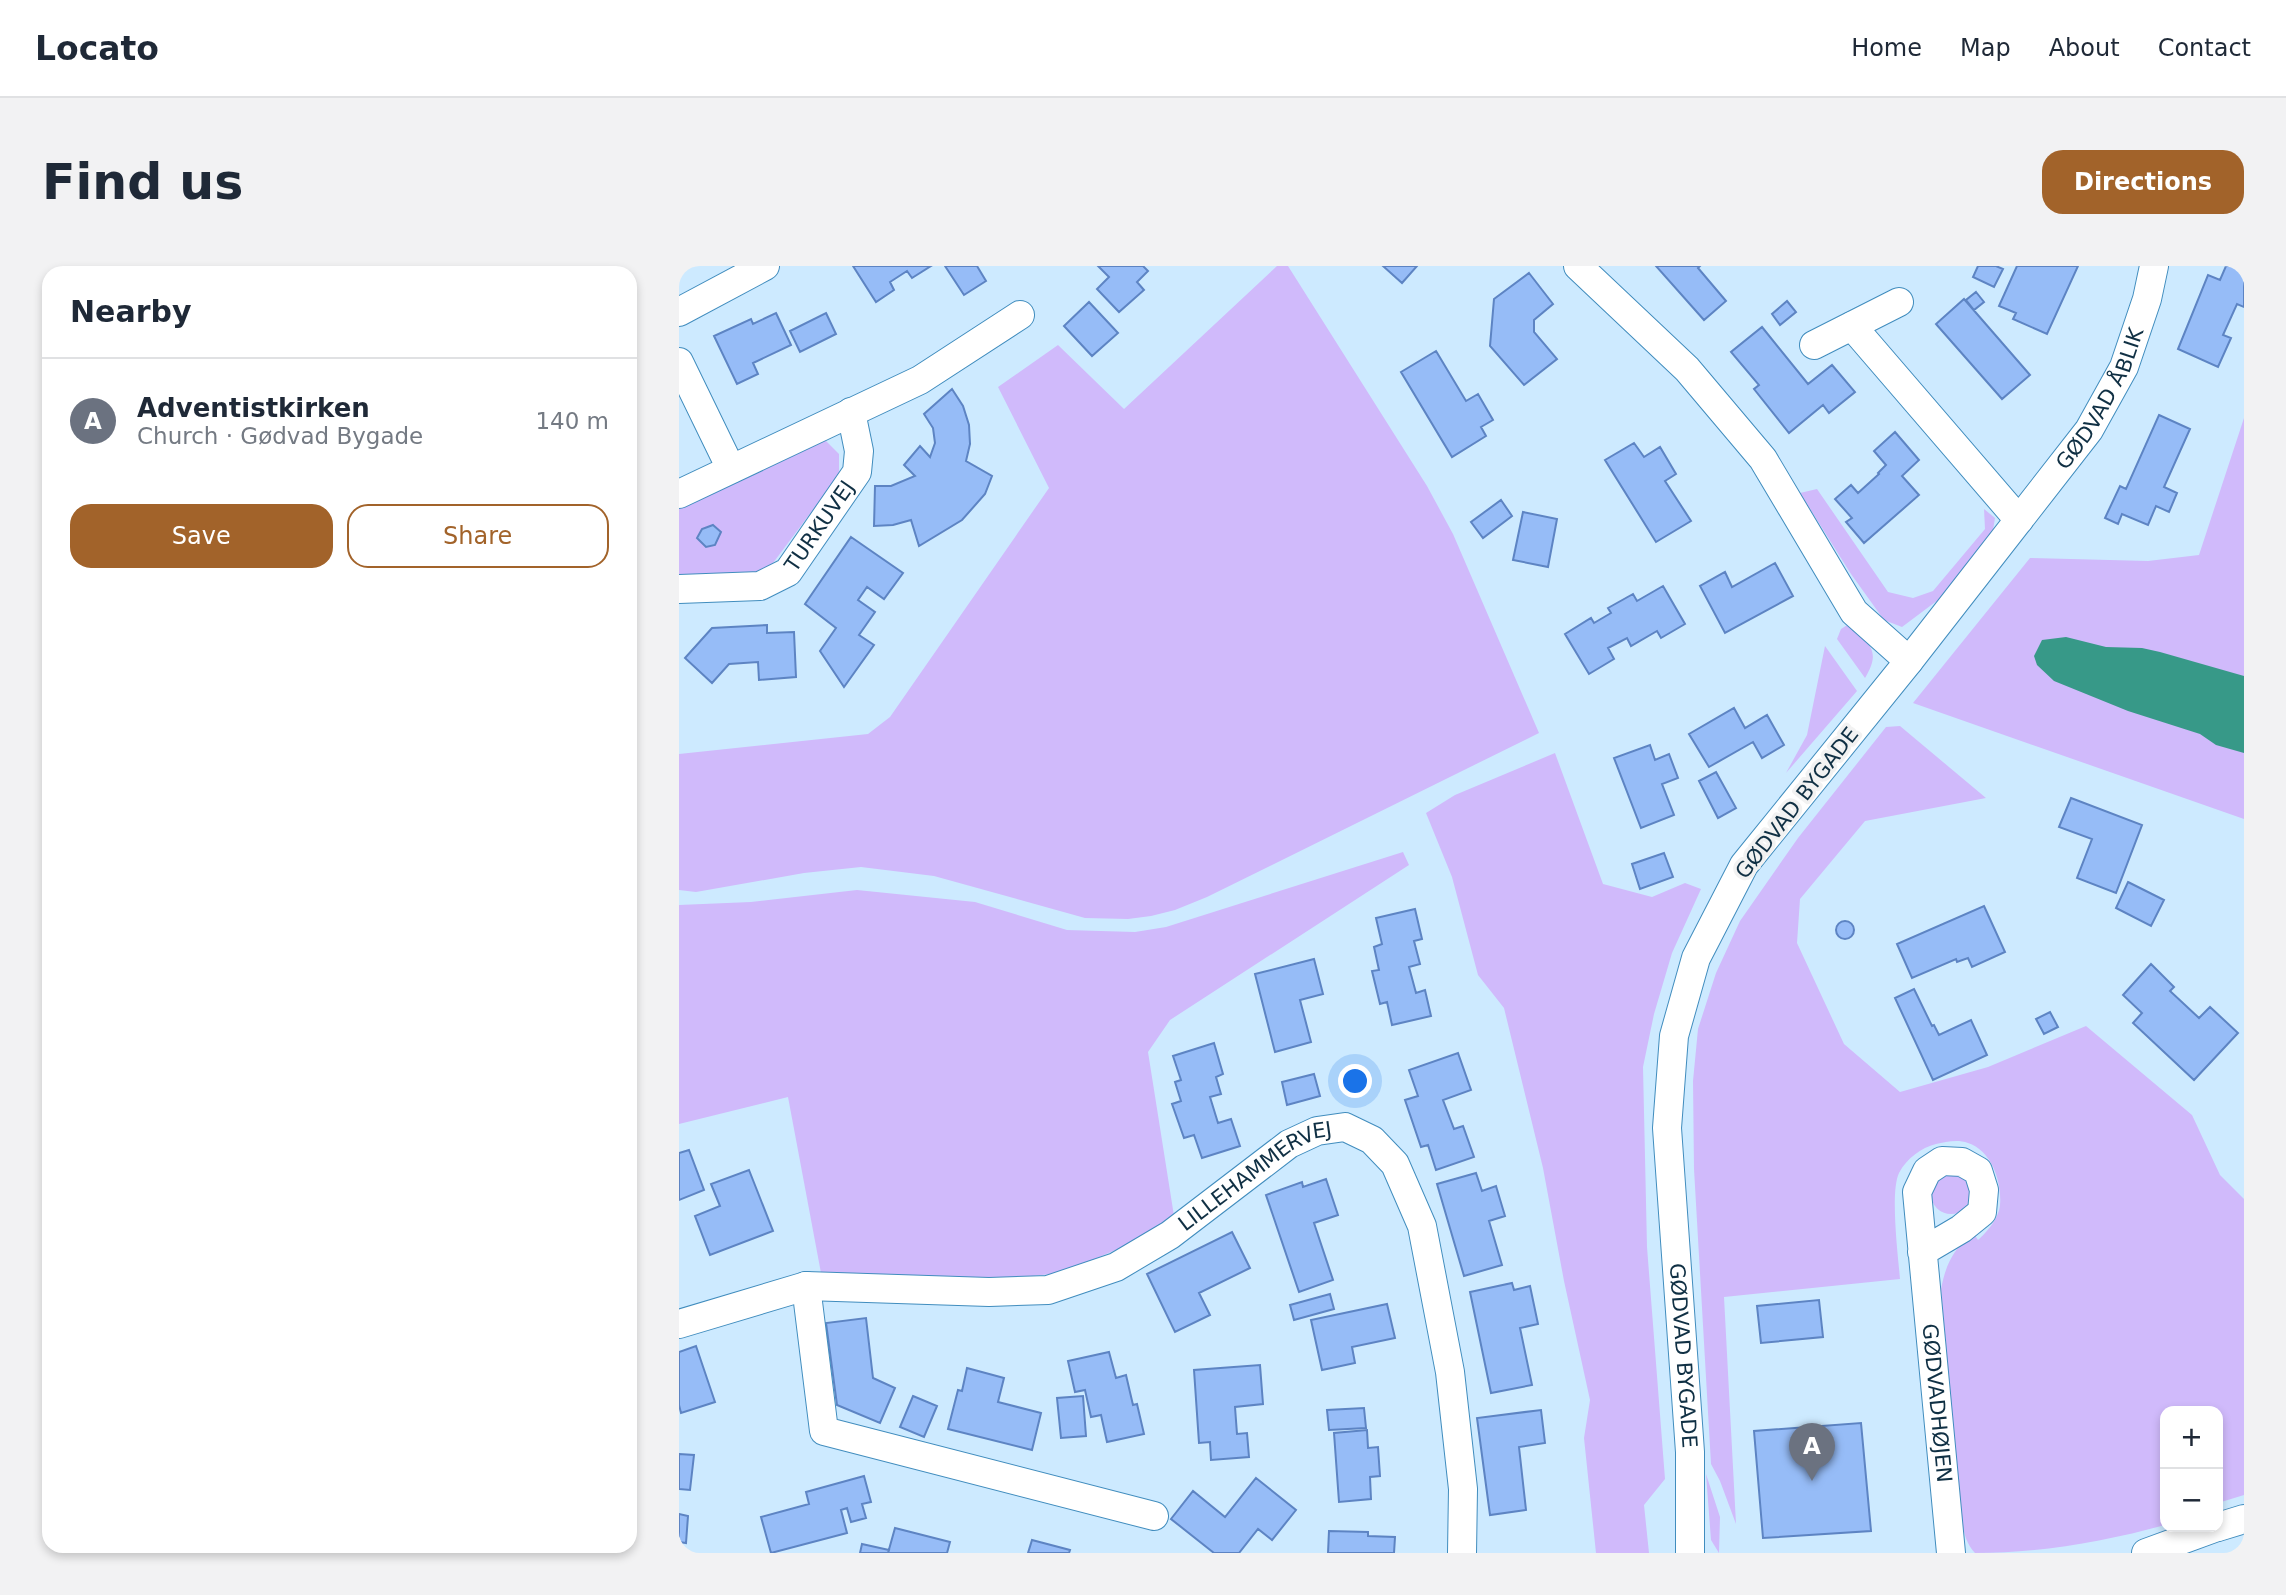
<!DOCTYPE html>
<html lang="en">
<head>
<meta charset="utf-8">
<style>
  :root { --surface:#fff; --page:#f2f2f3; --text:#1f2937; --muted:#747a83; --line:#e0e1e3; --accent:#a2632a }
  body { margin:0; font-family:"DejaVu Sans",sans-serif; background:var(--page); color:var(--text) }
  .controls { position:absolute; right:21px; bottom:21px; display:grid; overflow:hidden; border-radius:14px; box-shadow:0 4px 10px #0003 }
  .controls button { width:63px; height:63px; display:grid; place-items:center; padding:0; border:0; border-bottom:2px solid var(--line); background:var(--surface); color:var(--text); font:35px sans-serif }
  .you { position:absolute; left:677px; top:816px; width:24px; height:24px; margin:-18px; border:5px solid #fff; border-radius:50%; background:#1a73e8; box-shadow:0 0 0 10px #1a73e833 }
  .badge { display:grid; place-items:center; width:46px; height:46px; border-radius:50%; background:var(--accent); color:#fff; font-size:23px; font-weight:700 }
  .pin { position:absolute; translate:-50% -58px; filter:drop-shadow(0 2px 4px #0008) }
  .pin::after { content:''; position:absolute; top:37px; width:24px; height:21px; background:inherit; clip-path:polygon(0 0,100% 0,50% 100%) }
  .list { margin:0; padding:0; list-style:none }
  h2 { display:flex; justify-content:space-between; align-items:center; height:91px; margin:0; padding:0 28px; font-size:30px }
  h2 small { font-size:23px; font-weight:400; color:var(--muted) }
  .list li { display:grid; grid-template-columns:46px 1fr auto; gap:21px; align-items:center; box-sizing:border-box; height:126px; padding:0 28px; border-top:2px solid var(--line) }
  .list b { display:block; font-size:26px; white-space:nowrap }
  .list p { margin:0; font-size:23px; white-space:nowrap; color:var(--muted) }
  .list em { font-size:23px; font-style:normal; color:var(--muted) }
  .actions { display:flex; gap:14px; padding:21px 28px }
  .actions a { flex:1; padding:16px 0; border:2px solid var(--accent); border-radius:21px; text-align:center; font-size:24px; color:var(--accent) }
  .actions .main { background:var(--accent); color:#fff }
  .map { position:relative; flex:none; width:1565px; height:1287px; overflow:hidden; border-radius:21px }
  header { display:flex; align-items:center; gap:42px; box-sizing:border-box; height:98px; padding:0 35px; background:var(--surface); border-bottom:2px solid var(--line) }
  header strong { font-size:33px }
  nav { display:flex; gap:38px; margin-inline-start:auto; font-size:24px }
  .intro { display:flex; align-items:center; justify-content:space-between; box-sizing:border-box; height:168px; padding:0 42px }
  h1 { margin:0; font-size:49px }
  .button { padding:18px 32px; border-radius:21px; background:var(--accent); color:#fff; font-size:24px; font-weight:700 }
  main { display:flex; gap:42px; padding:0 42px }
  aside { flex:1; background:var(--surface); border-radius:21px; box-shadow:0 4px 10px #0003 }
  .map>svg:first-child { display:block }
  .green { fill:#d0bafb }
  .water { fill:#379988 }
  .building { fill:#96bcf7; stroke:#5d84c3; stroke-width:2 }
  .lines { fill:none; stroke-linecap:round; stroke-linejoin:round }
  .minor-casing { stroke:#418dbe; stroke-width:30 }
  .minor { stroke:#fff; stroke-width:28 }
  .labels { text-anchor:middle; stroke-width:7; stroke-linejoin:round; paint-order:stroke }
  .street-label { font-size:21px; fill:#103044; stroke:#f2f2f2 }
</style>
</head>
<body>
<header>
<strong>Locato</strong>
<nav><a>Home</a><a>Map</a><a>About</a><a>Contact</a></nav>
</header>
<div class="intro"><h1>Find us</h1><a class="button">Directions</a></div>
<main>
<aside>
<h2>Nearby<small></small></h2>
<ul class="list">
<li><span class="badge" style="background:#6b7280">A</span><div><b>Adventistkirken</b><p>Church · Gødvad Bygade</p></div><em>140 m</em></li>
</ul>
<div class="actions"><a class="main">Save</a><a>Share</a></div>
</aside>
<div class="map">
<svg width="1565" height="1287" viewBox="0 0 1565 1287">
  <rect width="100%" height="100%" fill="#cdeaff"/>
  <!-- green -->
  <path class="green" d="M598,0H609L748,220L774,268L860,467L528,631L496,644L472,650L449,653L406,652L255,610L182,601L125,607L17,626L0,624V488L189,468L211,451L370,222L319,121L379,79L445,143Z
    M1565,152V553L1234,437L1351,292L1469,295L1520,289Z
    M144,172L160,188V209L91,301L82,307L0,313V240Z
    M1138,223L1209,326L1234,332L1254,325L1306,263L1305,243L1316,252L1313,270L1259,334L1223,361L1205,354L1172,308L1121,227Z
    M1170,358C1190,378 1203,384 1186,412L1158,373L1162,363Z
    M1146,380L1178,425L1107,507L1128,469Z
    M1221,460L1307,532L1186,555L1121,633L1118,677L1165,778L1221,826L1309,801L1407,760L1513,849L1541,909L1565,933V1229L1539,1237V1145H1486V1259C1424,1276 1360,1287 1296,1287C1284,1274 1284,1259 1281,1242L1262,1023C1268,994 1274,987 1293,965L1299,974C1308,966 1320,952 1321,939C1323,916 1313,885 1289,877C1278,873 1267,876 1257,878C1242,882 1228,892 1220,907C1211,926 1219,989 1221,1013L1045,1031L1057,1258L1041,1215L1032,1198L1015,903L1014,815L1019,763L1037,707L1061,655L1119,572L1207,461Z
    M876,487L924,618L973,631L1006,617L1022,623L993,687L975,748L964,801L968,981L986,1213L965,1239L970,1287H917L905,1172L911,1134L885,1015L864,902L825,742L799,709L773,611L747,547L776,529Z
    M724,586L730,599L491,754L469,786L495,950L451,978L382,1007L305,1015L142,1007L109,831L0,858V639L72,636L178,624L296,636L388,664L456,666L487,661Z
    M1252 928a20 20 0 1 1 40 0a20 20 0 1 1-40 0Z
    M1027,1208L1041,1251L1040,1287L1032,1274Z"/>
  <!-- water -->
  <path class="water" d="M1387,371L1427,381L1463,382L1481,386L1565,410V487L1537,479L1521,468L1449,445L1375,415L1358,399L1355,390L1363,374Z"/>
  <!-- building -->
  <path class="building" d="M174,0H252L233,12L228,5L211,16L215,24L197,36Z
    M266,0H298L307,15L285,29Z
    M419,0H464L469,5L458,16L465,24L440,46L418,23L430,11Z
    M704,0H738L723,17Z
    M977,0H1021L1019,2L1047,35L1025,54Z
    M1299,0H1317L1324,3L1315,21L1294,11Z
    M1338,0H1399L1368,68L1334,53L1337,47L1320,40Z
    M1547,0H1565V41L1558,38L1544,69L1552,72L1539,101L1499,83L1529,9L1541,14Z
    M850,7L874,38L855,54V66L878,93L845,119L811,80L815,33Z
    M1297,26L1305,36L1295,44L1287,34Z
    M1285,33L1351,109L1323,133L1257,58Z
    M1108,35L1117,46L1101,59L1093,48Z
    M410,36L439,67L413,90L385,60Z
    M97,47L112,79L74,97L79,108L58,118L35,70L72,53L74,58Z
    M147,47L157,68L121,86L111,65Z
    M1083,61L1129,118L1153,99L1176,126L1150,147L1144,139L1110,167L1075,123L1080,119L1052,86Z
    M757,85L787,135L799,128L814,154L802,161L807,170L773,191L722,106Z
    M273,123L284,140L290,159L291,178L287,195L313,210L306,228L283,254L240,280L232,254L214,259L195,260L196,220H212L236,210L225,199L241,180L251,191L256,177L254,162L245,148Z
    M1480,149L1511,163L1485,221L1498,227L1490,246L1477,240L1469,259L1443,248L1439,258L1426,252L1441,220L1447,223Z
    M1216,166L1240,194L1223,210L1240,229L1185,277L1167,256L1173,252L1156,233L1172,219L1179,227L1200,208L1199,207L1207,199L1195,185Z
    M955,177L965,191L981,181L997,208L986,215L1012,255L977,276L926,194Z
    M822,234L833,250L804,272L792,256Z
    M844,246L878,253L869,301L834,294Z
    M34,259L42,266L36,279L27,281L18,272L23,263Z
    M172,271L224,307L205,333L188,321L179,334L196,346L180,369L195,379L165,421L141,385L157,362L126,338Z
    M1096,297L1114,330L1046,367L1021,320L1046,306L1053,321Z
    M984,320L1006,358L982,372L978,365L952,380L948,372L929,382L935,393L910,408L886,368L912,352L915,357L932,347L929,342L954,328L958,335Z
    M88,359V367L115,366L117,411L80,414L79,396L50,398L33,417L6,392L33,362Z
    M1055,442L1066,462L1088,449L1105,479L1083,492L1074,476L1030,501L1010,468Z
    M971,479L976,494L990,488L999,512L983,518L995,549L962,562L935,492Z
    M1037,506L1057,542L1039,552L1020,515Z
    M1392,532L1463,559L1437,627L1398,612L1413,573L1380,561Z
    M985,587L994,611L961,623L953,598Z
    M1449,616L1485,634L1472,660L1437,642Z
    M1305,640L1326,686L1293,701L1289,692L1278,696L1277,693L1233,712L1218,678Z
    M736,643L743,673L735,675L741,698L730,701L737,727L746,724L752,750L713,759L708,736L701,738L693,705L700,704L695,681L703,678L697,652Z
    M1157 664a9 9 0 1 1 18 0a9 9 0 1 1-18 0Z
    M635,693L644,728L621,734L632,776L596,786L576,708Z
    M1472,698L1495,721L1491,725L1520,752L1531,741L1559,767L1515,814L1454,757L1463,747L1444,729Z
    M1235,723L1253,760L1255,759L1260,769L1292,754L1308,789L1254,814L1216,732Z
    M1371,746L1379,761L1365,768L1357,753Z
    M535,777L544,808L537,811L542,828L531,831L539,857L552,853L561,880L523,892L515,869L505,872L493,838L502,835L496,816L502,814L494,790Z
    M779,787L792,824L764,834L775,863L784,860L795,891L757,904L749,879L742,881L726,834L739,830L730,804Z
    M635,808L641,830L608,839L603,816Z
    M10,884L25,924L0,934V887Z
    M70,904L94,965L31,989L16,950L41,940L32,918Z
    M797,907L803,925L817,920L826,950L810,955L823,999L785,1010L758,918Z
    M647,913L659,949L635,957L654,1014L620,1026L587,929L623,916L624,921Z
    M553,966L571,1002L520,1027L531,1049L496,1066L468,1008Z
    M833,1017L835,1024L851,1020L859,1058L841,1062L853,1119L812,1127L791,1026Z
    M651,1028L655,1043L615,1054L611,1039Z
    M1140,1034L1144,1071L1082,1077L1078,1040Z
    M708,1038L716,1072L673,1081L676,1097L643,1104L632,1054Z
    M187,1052L194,1112L216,1122L201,1157L158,1139L147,1057Z
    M17,1080L36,1136L2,1147L0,1139V1086Z
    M430,1086L437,1112L447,1109L454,1139L458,1138L465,1168L428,1176L422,1149L412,1151L406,1124L396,1126L389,1095Z
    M581,1099L584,1138L556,1141L558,1168L568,1167L570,1191L532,1194L531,1176L520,1177L515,1104Z
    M288,1102L325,1112L319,1136L362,1147L353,1184L269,1163L279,1124L283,1125Z
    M234,1130L258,1140L245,1171L221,1161Z
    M404,1130L407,1170L382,1172L378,1132Z
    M685,1142L687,1162L650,1164L648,1144Z
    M862,1144L866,1177L840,1181L847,1244L811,1249L798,1152Z
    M1182,1157L1192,1265L1084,1272L1075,1165Z
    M688,1164L689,1182L699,1181L701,1210L691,1211L692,1233L660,1236L655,1167Z
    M0,1188L15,1189L11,1224L0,1223Z
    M185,1210L192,1236L183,1238L187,1252L172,1256L168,1242L162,1244L168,1267L92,1287L82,1251L130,1238L127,1226Z
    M577,1212L617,1244L593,1274L579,1263L560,1287H535L492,1253L514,1225L546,1251Z
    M0,1248L9,1250L7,1277L0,1276Z
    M216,1262L271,1276L268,1287H209Z
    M650,1265L689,1266V1270L716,1271L715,1287H649Z
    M353,1274L391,1284L390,1287H349Z
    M183,1278L210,1284L209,1287H181Z"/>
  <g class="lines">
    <!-- minor casing -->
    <g class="minor-casing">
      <g id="minor">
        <path id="s1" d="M899,0L1008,103L1084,193L1175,346L1230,395L1065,599L1017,692L995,770L988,862L1011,1186V1287"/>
        <path d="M0,46L86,0"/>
        <path d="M1173,60L1340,254"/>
        <path d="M1135,79L1220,36"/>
        <path d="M0,96L52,203"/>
        <path d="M0,228L241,114L341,49"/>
        <path id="s2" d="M0,323L81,320L109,306L178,206L180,185L172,146"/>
        <path id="s3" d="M1230,395L1410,164L1445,101L1468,33L1475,0"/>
        <path id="s4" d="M1243,986L1282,963L1303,946L1305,924L1299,905L1283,896L1263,895L1248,905L1238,926L1272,1287"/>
        <path d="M127,1020L145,1165L475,1250"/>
        <path id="s5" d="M0,1058L127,1020L310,1026L369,1024L437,1001L491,969L610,878L638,865L666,861L693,874L716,898L743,960L771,1106L784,1223L783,1287"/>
        <path d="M1539,1261L1565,1253"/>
        <path d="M1467,1287L1538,1261"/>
      </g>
    </g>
    <!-- minor -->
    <use href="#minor" class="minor"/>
  </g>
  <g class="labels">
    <!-- street labels -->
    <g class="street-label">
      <text dy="7" stroke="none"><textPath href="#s3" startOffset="326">GØDVAD ÅBLIK</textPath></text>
      <text dy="7" stroke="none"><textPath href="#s2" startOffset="168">TURKUVEJ</textPath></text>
      <text transform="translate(1118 537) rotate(-52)" y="7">GØDVAD BYGADE</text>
      <text dy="7" stroke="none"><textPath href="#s5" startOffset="614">LILLEHAMMERVEJ</textPath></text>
      <text dy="7" stroke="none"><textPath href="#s1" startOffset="1288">GØDVAD BYGADE</textPath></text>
      <text dy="7" stroke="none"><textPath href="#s4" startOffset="406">GØDVADHØJEN</textPath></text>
    </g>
  </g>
</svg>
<div class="controls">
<button>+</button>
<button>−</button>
</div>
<div class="you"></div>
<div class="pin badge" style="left:1133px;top:1215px;background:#6b7280">A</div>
</div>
</main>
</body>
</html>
